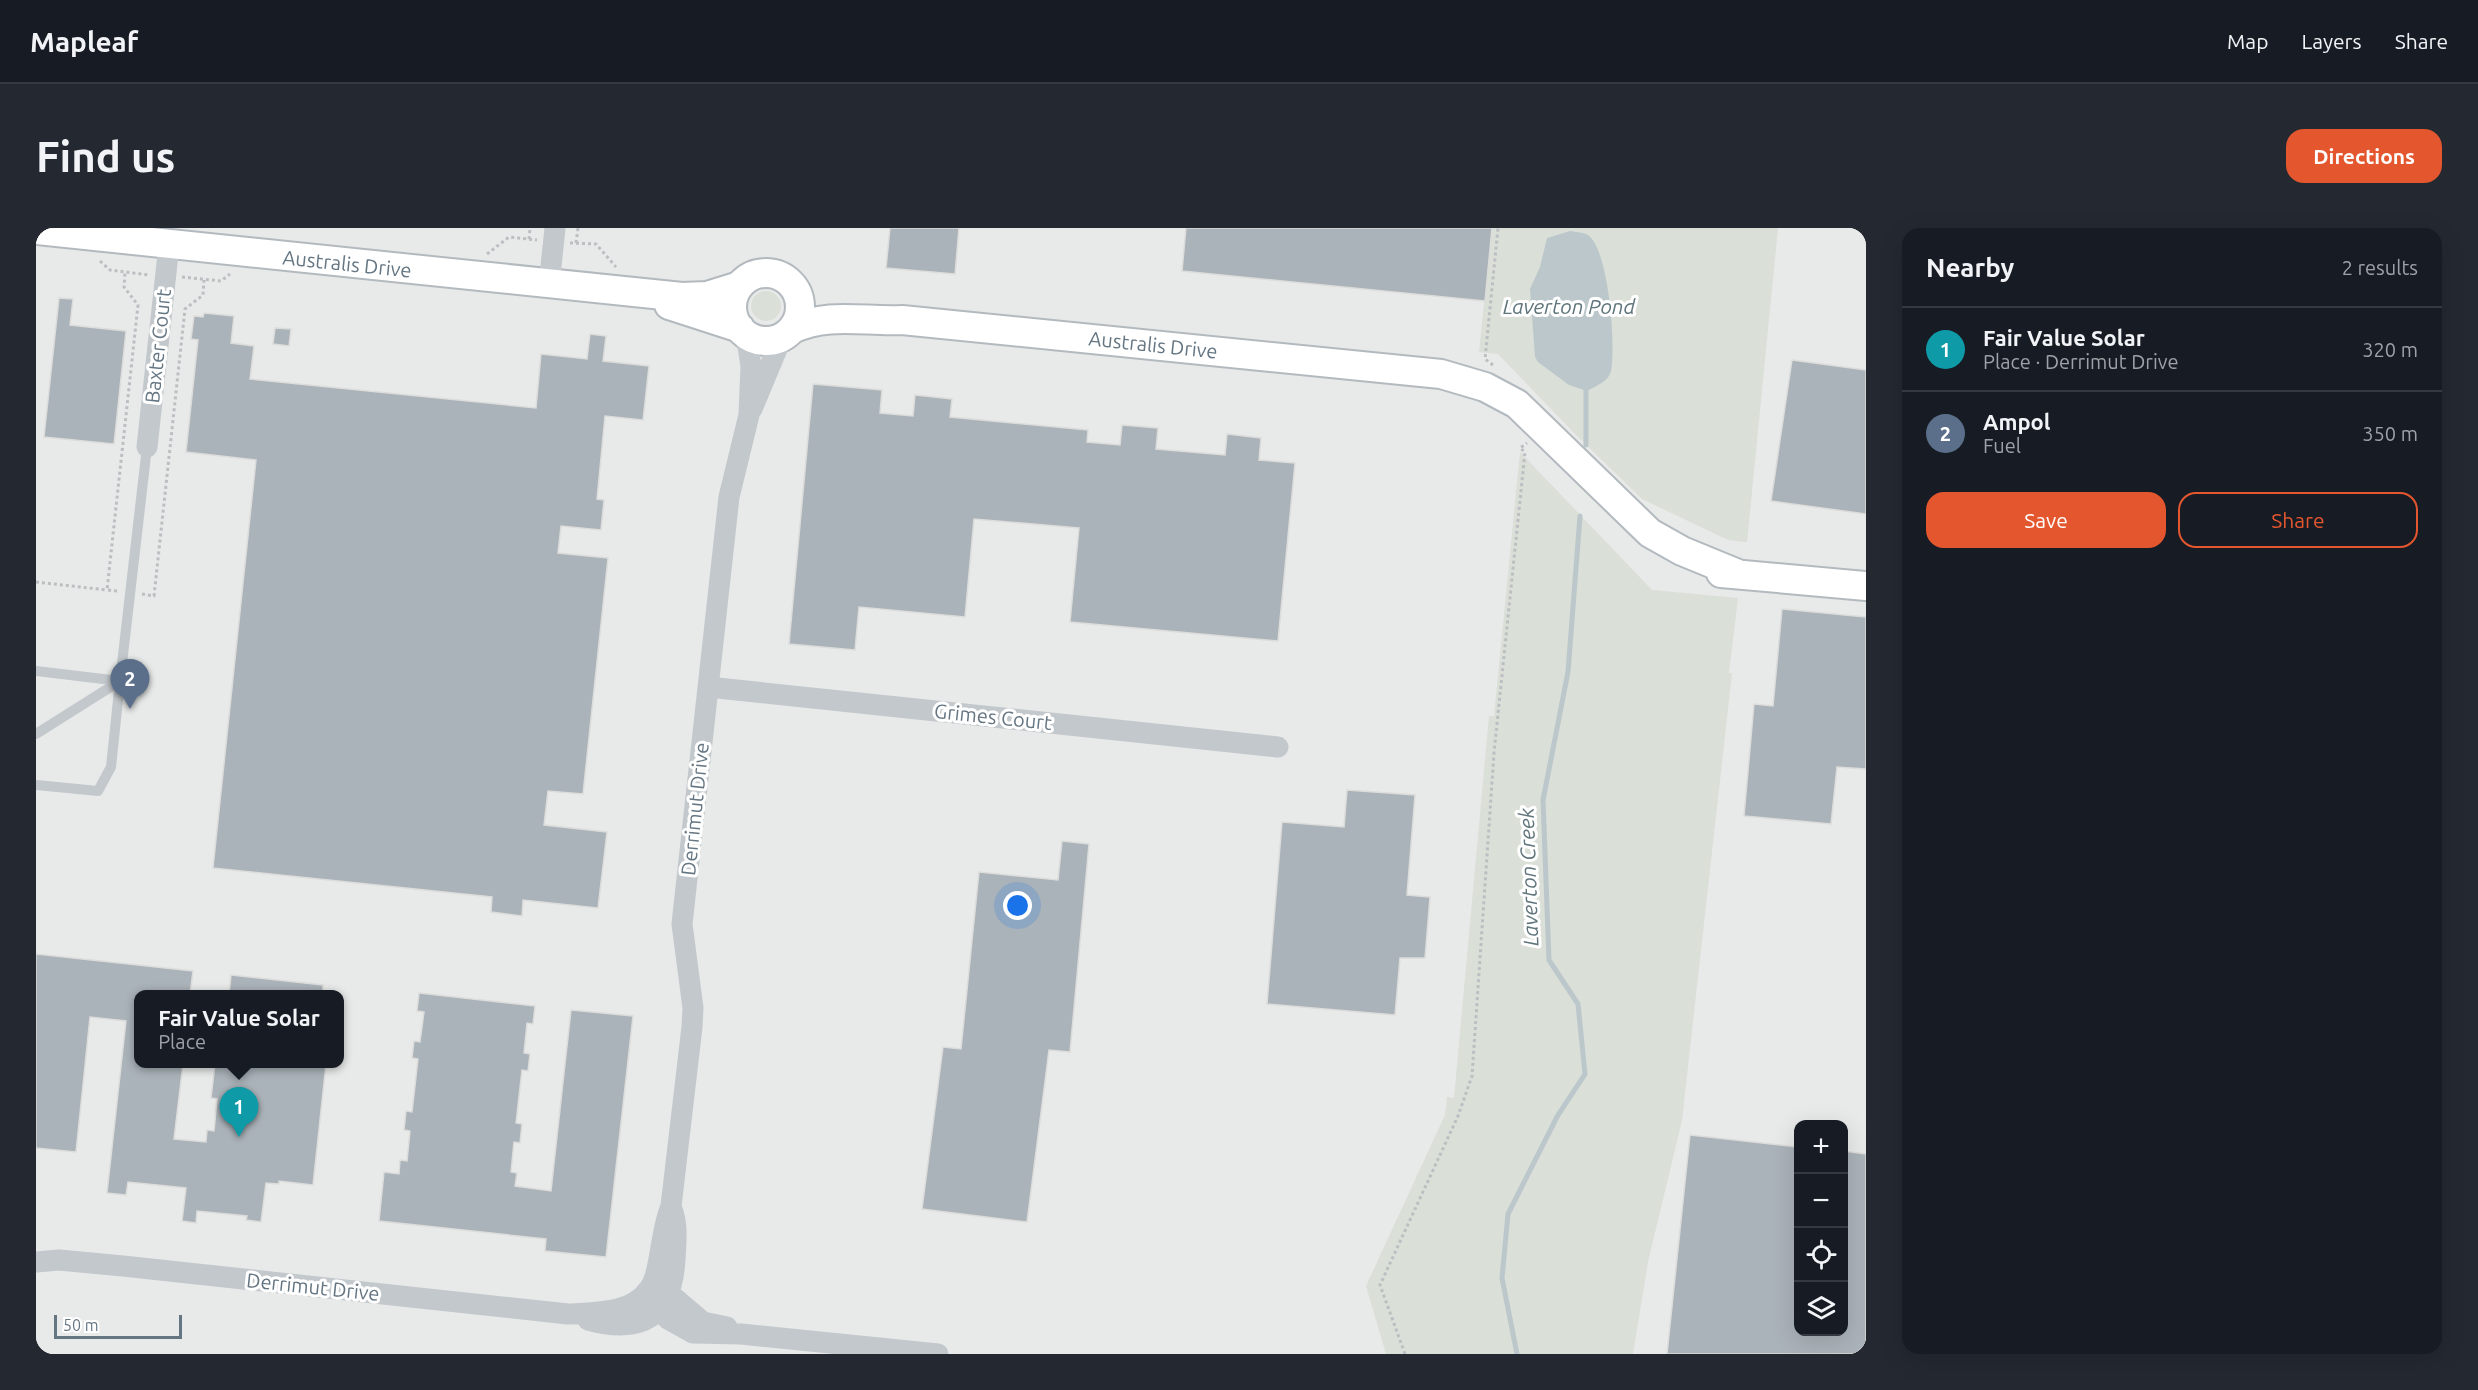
<!DOCTYPE html>
<html lang="en">
<head>
<meta charset="utf-8">
<style>
  :root { --surface:#171b24; --page:#242831; --text:#f1f3f6; --muted:#9ea1a6; --line:#363941; --accent:#e4572e }
  body { margin:0; font-family:Ubuntu,sans-serif; background:var(--page); color:var(--text) }
  .controls { position:absolute; right:18px; bottom:18px; display:grid; overflow:hidden; border-radius:12px; box-shadow:0 6px 24px #0002 }
  .controls button { width:54px; height:54px; display:grid; place-items:center; padding:0; border:0; border-bottom:2px solid var(--line); background:var(--surface); color:var(--text); font:30px sans-serif }
  .scale { position:absolute; left:18px; bottom:15px; width:128px; box-sizing:border-box; padding-left:6px; border:3px solid #657683; border-top:0; font-size:16px; line-height:21px; white-space:nowrap; color:#657683; -webkit-text-stroke:4px #fff; paint-order:stroke }
  .you { position:absolute; left:982px; top:678px; width:21px; height:21px; margin:-15px; border:4px solid #fff; border-radius:50%; background:#1a73e8; box-shadow:0 0 0 9px #1a73e833 }
  .badge { display:grid; place-items:center; width:39px; height:39px; border-radius:50%; background:var(--accent); color:#fff; font-size:20px; font-weight:700 }
  .pin { position:absolute; translate:-50% -50px; filter:drop-shadow(0 2px 3px #0008) }
  .pin::after { content:''; position:absolute; top:32px; width:21px; height:18px; background:inherit; clip-path:polygon(0 0,100% 0,50% 100%) }
  .popup { position:absolute; left:98px; top:762px; width:210px; height:78px; box-sizing:border-box; display:grid; place-content:center; border-radius:12px; background:var(--surface); filter:drop-shadow(0 2px 4px #0005); font-size:20px; white-space:nowrap; color:var(--muted) }
  .popup b { font-size:22px; color:var(--text) }
  .popup::after { content:''; position:absolute; left:50%; top:100%; margin-left:-12px; border:12px solid transparent; border-top-color:var(--surface) }
  .list { margin:0; padding:0; list-style:none }
  h2 { display:flex; justify-content:space-between; align-items:center; height:78px; margin:0; padding:0 24px; font-size:26px }
  h2 small { font-size:20px; font-weight:400; color:var(--muted) }
  .list li { display:grid; grid-template-columns:39px 1fr auto; gap:18px; align-items:center; box-sizing:border-box; height:84px; padding:0 24px; border-top:2px solid var(--line) }
  .list b { display:block; font-size:22px; white-space:nowrap }
  .list p { margin:0; font-size:20px; white-space:nowrap; color:var(--muted) }
  .list em { font-size:20px; font-style:normal; color:var(--muted) }
  .actions { display:flex; gap:12px; padding:18px 24px }
  .actions a { flex:1; padding:14px 0; border:2px solid var(--accent); border-radius:18px; text-align:center; font-size:21px; color:var(--accent) }
  .actions .main { background:var(--accent); color:#fff }
  .icon { flex:none; width:33px; height:33px; fill:none; stroke:currentColor; stroke-width:2; stroke-linecap:round; stroke-linejoin:round }
  .map { position:relative; flex:none; width:1830px; height:1126px; overflow:hidden; border-radius:18px }
  header { display:flex; align-items:center; gap:36px; box-sizing:border-box; height:84px; padding:0 30px; background:var(--surface); border-bottom:2px solid var(--line) }
  header strong { font-size:28px }
  nav { display:flex; gap:33px; margin-inline-start:auto; font-size:21px }
  .intro { display:flex; align-items:center; justify-content:space-between; box-sizing:border-box; height:144px; padding:0 36px }
  h1 { margin:0; font-size:42px }
  .button { padding:15px 27px; border-radius:18px; background:var(--accent); color:#fff; font-size:21px; font-weight:700 }
  main { display:flex; gap:36px; padding:0 36px }
  aside { flex:1; background:var(--surface); border-radius:18px; box-shadow:0 6px 24px #0002 }
  .map>svg:first-child { display:block }
  .built { fill:#e8e9e9; fill-rule:evenodd }
  .green { fill:#dadfd7 }
  .water { fill:#bbc7cb }
  .lines { fill:none; stroke-linecap:round; stroke-linejoin:round }
  .stream { stroke:#bbc7cb; stroke-width:5 }
  .building { fill:#aab3b9; stroke:#dcdcda; stroke-width:1.5 }
  .secondary-casing { stroke:#b3babf; stroke-width:32 }
  .path { stroke:#bbbfc2; stroke-width:3; stroke-dasharray:3 3; stroke-linecap:butt }
  .lane { stroke:#c3c8cc; stroke-width:10 }
  .street { stroke:#c3c8cc; stroke-width:21 }
  .secondary { stroke:#fff; stroke-width:28 }
  .labels { text-anchor:middle; stroke-width:6; stroke-linejoin:round; paint-order:stroke }
  .street-label { font-size:20px; fill:#657683; stroke:#fff }
  .water-label { font-size:21px; font-style:italic; fill:#60757c; stroke:#fff }
</style>
</head>
<body>
<header>
<strong>Mapleaf</strong>
<nav><a>Map</a><a>Layers</a><a>Share</a></nav>
</header>
<div class="intro"><h1>Find us</h1><a class="button">Directions</a></div>
<main>
<div class="map">
<svg width="1830" height="1126" viewBox="0 0 1830 1126">
  <rect width="100%" height="100%" fill="#fafaf8"/>
  <!-- built -->
  <path class="built" d="M0,0H1830V1126H0ZM103,766H304V836H103ZM1762,896H1808V1104H1762Z"/>
  <!-- green -->
  <path class="green" d="M1456,0H1742L1711,314L1692,312L1606,271L1540,207L1462,126L1443,124Z
    M715 78a15 15 0 1 1 30 0a15 15 0 1 1-30 0Z
    M1484,224L1616,362L1702,370L1693,445H1696L1646,892L1612,1034L1597,1126H1350L1330,1058L1409,887L1411,869L1418,870L1453,488H1458Z"/>
  <!-- water -->
  <path class="water" d="M1534,3C1539,4 1547,4 1552,7C1573,22 1580,118 1575,143C1573,153 1560,158 1551,163L1533,157L1502,134L1499,129L1494,61L1504,39L1511,10Z"/>
  <g class="lines">
    <!-- stream -->
    <path class="stream" d="M1550,217V157
      M1481,1126L1466,1050L1472,986L1522,887L1549,846L1542,776L1513,732L1507,572L1532,444L1544,288"/>
  </g>
  <!-- building -->
  <path class="building" d="M854,0H923L919,46L850,40Z
    M1150,0H1456L1449,73L1146,43Z
    M23,70L37,71L34,97L90,103L78,216L8,209Z
    M168,85L198,88L195,115L218,118L214,151L500,180L505,126L551,131L554,106L570,108L567,133L613,138L607,192L569,188L561,271L568,272L565,302L525,298L522,325L572,330L547,566L512,563L508,597L571,604L562,680L487,672L486,688L455,684L456,669L177,640L220,232L150,224L162,112L155,111L158,88L167,89Z
    M239,100L255,101L253,118L237,116Z
    M1756,132L1830,142V286L1735,273Z
    M777,156L846,162L844,185L877,188L879,167L916,171L914,189L1052,202L1051,214L1084,217L1086,197L1122,200L1120,221L1189,227L1191,206L1225,210L1223,232L1259,235L1242,413L1034,394L1043,300L938,291L929,389L823,379L819,422L753,416Z
    M1746,381L1830,389V541L1801,539L1795,596L1708,588L1718,476L1737,478Z
    M1311,562L1379,567L1371,667L1394,669L1389,730H1364L1359,787L1231,776L1246,594L1308,599Z
    M1026,613L1053,616L1034,824L1013,822L991,994L886,981L907,819L925,821L943,644L1022,652Z
    M0,726L157,743L154,766H102V836H147L138,911L170,914L171,902L178,903L181,871L175,870L179,836H290L277,957L243,953V956L230,955L225,994L210,992L211,988L161,983L160,995L146,993L150,960L92,954L90,967L71,965L90,793L54,789L40,924L0,920Z
    M195,747L287,757V766H193Z
    M383,765L499,778L497,796L491,795L488,825L494,826L492,843L486,842L480,895L486,896L484,915L478,914L475,944L481,945L479,958L515,963L535,782L597,788L570,1029L509,1023L510,1011L343,993L348,944L363,946L364,932L371,933L374,903L368,902L369,893L370,883L376,884L382,831L376,830L378,813L384,814L388,784L381,783Z
    M1654,907L1762,919V1104H1808V923L1830,926V1126H1631Z"/>
  <g class="lines">
    <!-- secondary casing -->
    <g class="secondary-casing">
      <path id="secondary" d="M0,2L646,69L671,68L703,58
        M696 79a34 34 0 1 1 68 0a34 34 0 1 1-68 0Z
        M633,77L704,100
        M756,101C793,84 828,94 866,92L1405,146L1449,159L1481,176L1614,305L1646,323L1702,346
        M1685,345L1830,358"/>
    </g>
    <!-- path -->
    <path class="path" d="M493,11L494,0
      M534,15L560,16L580,39
      M540,15L542,0
      M451,26L473,9L501,12
      M64,33L74,42L113,47
      M146,49L185,53L194,46
      M1457,137L1449,131L1462,0
      M0,354L71,362
      M81,363L71,362L102,77L88,59L89,44
      M106,366L118,368L149,81L167,67L168,52
      M1369,1126L1344,1057L1422,888L1436,848L1458,525L1489,224L1484,220L1491,215"/>
    <!-- lane -->
    <path class="lane" d="M0,443L84,453L111,219
      M0,506L84,453
      M0,557L62,563L75,539L84,453"/>
    <!-- street -->
    <path class="street" d="M513,57L519,0
      M716,181L746,109
      M111,219L133,17
      M672,459L1242,519
      M0,1034L23,1032L87,1038L532,1086C564,1085 611,1085 620,1045C626,1022 626,1000 635,978L656,799L657,780L646,696L693,269L713,187L715,138L710,106
      M610,1064L632,1091L657,1105L705,1106L902,1126
      M620,1065L634,1066L667,1094L691,1099
      M552,1092C607,1107 636,1088 639,1031C640,1013 642,998 636,981"/>
    <!-- secondary -->
    <use href="#secondary" class="secondary"/>
  </g>
  <g class="labels">
    <!-- street labels -->
    <g class="street-label">
      <text transform="translate(311 36) rotate(6)" y="7">Australis Drive</text>
      <text transform="translate(1117 117) rotate(6)" y="7">Australis Drive</text>
      <text transform="translate(122 118) rotate(-84)" y="7">Baxter Court</text>
      <text transform="translate(957 489) rotate(6)" y="7">Grimes Court</text>
      <text transform="translate(659 581) rotate(-84)" y="7">Derrimut Drive</text>
      <text transform="translate(277 1059) rotate(6)" y="7">Derrimut Drive</text>
    </g>
    <!-- water labels -->
    <g class="water-label">
      <text x="1533" y="86">Laverton Pond</text>
      <text transform="translate(1493 649) rotate(-92)" y="7">Laverton Creek</text>
    </g>
  </g>
</svg>
<div class="controls">
<button>+</button>
<button>−</button>
<button><svg class="icon" aria-label="locate" viewBox="0 0 24 24"><circle cx="12" cy="12" r="6"/><path d="M12 2v4M12 18v4M2 12h4M18 12h4"/></svg></button>
<button><svg class="icon" aria-label="layers" viewBox="0 0 24 24"><path d="M12 4l9 5-9 5-9-5zM3 14l9 5 9-5"/></svg></button>
</div>
<div class="scale">50 m</div>
<div class="you"></div>
<div class="pin badge" style="left:203px;top:909px;background:#0f9aa8">1</div>
<div class="popup"><b>Fair Value Solar</b>Place</div>
<div class="pin badge" style="left:94px;top:481px;background:#5c6f8a">2</div>
</div>
<aside>
<h2>Nearby<small>2 results</small></h2>
<ul class="list">
<li><span class="badge" style="background:#0f9aa8">1</span><div><b>Fair Value Solar</b><p>Place · Derrimut Drive</p></div><em>320 m</em></li>
<li><span class="badge" style="background:#5c6f8a">2</span><div><b>Ampol</b><p>Fuel</p></div><em>350 m</em></li>
</ul>
<div class="actions"><a class="main">Save</a><a>Share</a></div>
</aside>
</main>
</body>
</html>
